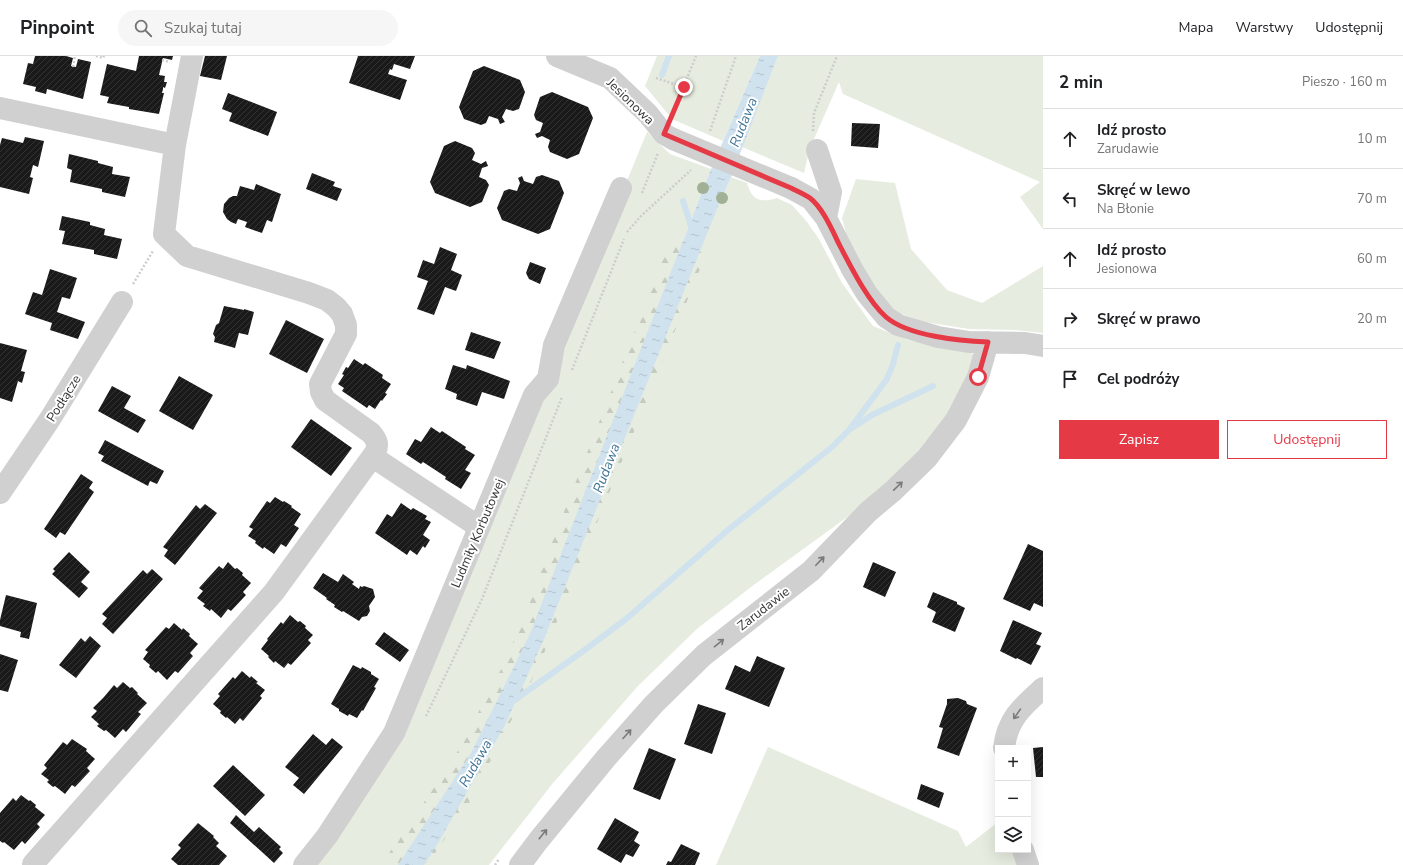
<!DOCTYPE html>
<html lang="pl">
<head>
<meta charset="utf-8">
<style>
  :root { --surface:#fff; --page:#f6f6f6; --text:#202124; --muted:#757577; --line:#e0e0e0; --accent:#e63946 }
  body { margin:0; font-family:"Nunito Sans",sans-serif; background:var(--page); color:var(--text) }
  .controls { position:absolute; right:12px; bottom:12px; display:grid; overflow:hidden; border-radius:0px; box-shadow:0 4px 16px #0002 }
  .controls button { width:36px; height:36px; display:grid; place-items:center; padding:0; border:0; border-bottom:1px solid var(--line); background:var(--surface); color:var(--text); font:20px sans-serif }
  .stop { position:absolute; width:12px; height:12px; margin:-9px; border:3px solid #e63946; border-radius:50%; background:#fff }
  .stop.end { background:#e63946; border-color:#fff; box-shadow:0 1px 4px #0008 }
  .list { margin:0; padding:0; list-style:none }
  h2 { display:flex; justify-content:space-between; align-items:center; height:52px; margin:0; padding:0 16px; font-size:17px }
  h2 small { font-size:13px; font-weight:400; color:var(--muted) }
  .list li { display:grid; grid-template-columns:26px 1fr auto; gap:12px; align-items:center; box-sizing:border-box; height:60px; padding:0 16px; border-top:1px solid var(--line) }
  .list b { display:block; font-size:15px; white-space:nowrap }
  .list p { margin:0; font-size:13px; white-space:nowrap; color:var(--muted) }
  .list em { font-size:13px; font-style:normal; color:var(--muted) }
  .actions { display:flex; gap:8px; padding:12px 16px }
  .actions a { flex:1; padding:9px 0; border:1px solid var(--accent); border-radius:0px; text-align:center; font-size:14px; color:var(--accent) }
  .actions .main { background:var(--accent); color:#fff }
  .icon { flex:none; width:22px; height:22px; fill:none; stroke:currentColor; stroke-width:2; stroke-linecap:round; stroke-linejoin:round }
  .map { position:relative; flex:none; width:1043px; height:809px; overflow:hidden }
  header { display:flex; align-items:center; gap:24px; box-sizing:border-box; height:56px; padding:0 20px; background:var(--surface); border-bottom:1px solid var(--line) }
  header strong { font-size:19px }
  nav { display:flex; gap:22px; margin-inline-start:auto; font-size:14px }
  .search { width:280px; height:36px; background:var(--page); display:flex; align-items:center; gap:10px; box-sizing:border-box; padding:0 14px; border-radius:22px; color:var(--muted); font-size:15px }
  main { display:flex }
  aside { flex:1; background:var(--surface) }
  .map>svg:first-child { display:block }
  .grass { fill:#e6ecdf }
  .forest { fill:url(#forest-firs) }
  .water { fill:url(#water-ripples) }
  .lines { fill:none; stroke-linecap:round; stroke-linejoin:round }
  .stream { stroke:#cfe2ee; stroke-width:6 }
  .building { fill:url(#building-hatch) }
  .path { stroke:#cdcdcd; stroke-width:2.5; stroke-dasharray:2 2; stroke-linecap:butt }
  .minor { stroke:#d0d0d0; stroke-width:22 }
  .minor-bridge { stroke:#d0d0d0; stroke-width:22 }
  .tree { fill:#a2b095 }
  .oneway { stroke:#7a7a7a }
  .route { stroke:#e63946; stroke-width:5 }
  .labels { text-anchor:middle; stroke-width:4; stroke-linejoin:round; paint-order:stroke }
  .street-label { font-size:13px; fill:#333; stroke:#fff }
  .water-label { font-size:14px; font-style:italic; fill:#3f7597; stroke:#fff }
</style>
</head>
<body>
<header>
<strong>Pinpoint</strong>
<div class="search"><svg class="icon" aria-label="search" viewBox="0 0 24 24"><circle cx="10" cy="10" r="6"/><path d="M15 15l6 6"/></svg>Szukaj tutaj</div>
<nav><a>Mapa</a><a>Warstwy</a><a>Udostępnij</a></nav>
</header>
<main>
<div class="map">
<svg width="1043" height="809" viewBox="0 0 1043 809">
  <defs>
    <pattern id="forest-firs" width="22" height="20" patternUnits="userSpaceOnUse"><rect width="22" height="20" fill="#e6ecdf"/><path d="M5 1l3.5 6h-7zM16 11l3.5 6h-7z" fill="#c6cbc0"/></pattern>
    <pattern id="water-ripples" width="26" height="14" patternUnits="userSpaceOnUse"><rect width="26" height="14" fill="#cfe2ee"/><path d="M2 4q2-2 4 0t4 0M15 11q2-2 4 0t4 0" fill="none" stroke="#b2c2cd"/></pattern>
    <pattern id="building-hatch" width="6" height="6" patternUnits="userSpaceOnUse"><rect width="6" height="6" fill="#1a1a1a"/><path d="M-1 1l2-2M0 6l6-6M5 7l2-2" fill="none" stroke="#333"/></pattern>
  </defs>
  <rect width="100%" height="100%" fill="#fff"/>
  <!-- grass -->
  <path class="grass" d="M657,0H760L723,85L672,63L645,30Z
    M778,0H1043V173L1020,141L1040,126L843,38L839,26L810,92L804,117L742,91Z
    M647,76L670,98L711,113L529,580L398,809H309L399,680Z
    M731,121L747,127C752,145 761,147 777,142L792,149L807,166L819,183L842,227L873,270L908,284L971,296L975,301L958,345L908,411L846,462L755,528L698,572L638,630L553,727L489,809H423Z
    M856,123L895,127L911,193L947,234L982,247L1043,210V277L1015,274L969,273L925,266L901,258L885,246L867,219L848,185L842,162Z
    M768,691L958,775L966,791L998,766V794H1015L1020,809H716Z"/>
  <!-- forest -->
  <path class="forest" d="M671,182H677L705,197L704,203L538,612L469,747L427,809H381L453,704L507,602Z"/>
  <!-- water -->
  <path class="water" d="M760,0H778L731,121L719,148L544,583L504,671L437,789L424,809H398L471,697L529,580L711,113Z"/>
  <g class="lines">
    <!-- stream -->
    <path class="stream" d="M662,19L669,0
      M683,145L692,173
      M852,372L872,359L933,330
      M512,646L586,593L626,563L728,474L832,391L849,374L887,323L893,308L898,289"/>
  </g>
  <!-- building -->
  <path class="building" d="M35,0H66L73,2L71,10L76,11L78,3L91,6L83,43L47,33L46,38L35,35L36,31L23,28L28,7L33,8Z
    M139,0H173L172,4L163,2L159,19L165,20L164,26H167L165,32L163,31V33L162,37H164L159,58L129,53V51L107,47L109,41L100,39L107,8L136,15Z
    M205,0H227L221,24L200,20Z
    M358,0H415L410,13L394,8L392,14L390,13L388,18L407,24L400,44L349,27Z
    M484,10L520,24L525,36L519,53L513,55L506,53L502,61L505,66L500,68L498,63L489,60L486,67L481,69L464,63L459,51L473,15Z
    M552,36L588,51L593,62L579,98L567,103L550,96L548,91L550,84L542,80L537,82L535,78L540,76L543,67L536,64L534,59L540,41Z
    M228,37L277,56L268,80L229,65L232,57L222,53Z
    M852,67L880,68L878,92L851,90Z
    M25,81L44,85L38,111L33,109L30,121L33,122L29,138L0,131V89L2,82L23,87Z
    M455,85L472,92L475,97L472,104L481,108L486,105L488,110L482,112L479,121L486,124L489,129L482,146L470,151L435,137L430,126L444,90Z
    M69,98L98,105V107L113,111L112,118L130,121L125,141L102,136V133L70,126L72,114L67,112Z
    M312,117L335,126L333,130L342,133L337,145L306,133Z
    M542,119L559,125L564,137L550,173L538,178L502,164L497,152L504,135L509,133L517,135L520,127L518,122L522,120L524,125L533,128L536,121Z
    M256,128L281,138L272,166L267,164L262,177L245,171L247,166L238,163L236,168L231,166L227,163L223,156L224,148L229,142L233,140H237L240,130L254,134Z
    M62,160L90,166V169L105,173L104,179L122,183L117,203L94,198V194L62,188L65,175L59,174Z
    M440,191L457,198L451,214L462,219L456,235L445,231L434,259L417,253L428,225L417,221L423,204L434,208Z
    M530,206L546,212L540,228L529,223L526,217Z
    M50,213L77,222L70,243L62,241L57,256L85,266L78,283L50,274L52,267L25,258L33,236L42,239Z
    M224,250L244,254V253L254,256L248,279L239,277L235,292L214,286L215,281L213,278L216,269L219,267Z
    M286,264L324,283L307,317L269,298Z
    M471,276L501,286L494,303L465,294Z
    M0,287L27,294L21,315L25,316L22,327L18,325L12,346L0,342Z
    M354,303L363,309L365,307L383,319L382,322L391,328L385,337L387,338L382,345L381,344L375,353L369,349L367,352L342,335L344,332L338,328L344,319L342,318L346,311L348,312Z
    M453,309L466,313L467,309L510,325L504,343L482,336L477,350L456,343L457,338L445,333Z
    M179,320L213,339L193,374L159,355Z
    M112,330L131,340L124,352L146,364L138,377L98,355Z
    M311,363L352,392L331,420L291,391Z
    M431,371L440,377L442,375L466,391L465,393L475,399L465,414L471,417L461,433L445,423L446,421L423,406L421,408L406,398L415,383L421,386Z
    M105,384L164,415L157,428L150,425L148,430L101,405L104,400L98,397Z
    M81,418L93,426L89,432L94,436L65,479L60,476L56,482L44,473Z
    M275,441L283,446L284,445L292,450L291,451L301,458L294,469L299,472L286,491L281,488L274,498L264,491L263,493L255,487L256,485L248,480L253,473L249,471L267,445L270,447Z
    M401,447L411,454L413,452L427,460L425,463L431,466L423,479L430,484L425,492L423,490L417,499L410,494L407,499L375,477L387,458L392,461Z
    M205,448L217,457L175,509L164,500L168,494L163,491L196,449L200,453Z
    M1028,488L1043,495V551L1034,547L1030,555L1003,543Z
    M69,496L90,516L81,526L88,532L79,542L52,518L55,515L53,513Z
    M228,506L235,513L237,512L243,517L242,519L251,527L243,536L246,539L231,555L228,553L221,562L211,553L210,555L203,550L205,548L197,542L203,535L199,532L219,510L223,513Z
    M873,506L896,516L885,541L863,531Z
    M152,513L163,523L113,578L102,568L107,562L102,558L143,514L147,518Z
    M323,517L338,526L343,518L354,526L352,528L359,533L360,530L362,531L364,530L373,533L375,541L369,550L370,555L367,560L362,561L359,565L343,555L342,556L334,551L335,549L326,543L327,542L313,532Z
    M933,536L957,546V548L965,552L955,576L932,566L936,556L927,551Z
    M6,539L37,547L29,583L20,581L21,576L0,570V564Z
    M290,559L298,566L300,565L306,570L305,572L313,579L308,584L311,587L291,609L288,607L284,612L275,605L274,607L268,601L269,600L261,593L268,584L267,583L281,566L283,568Z
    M1013,564L1042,577L1036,588L1041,590L1031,609L1017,602L1016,603L1000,595Z
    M174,567L182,574L183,572L190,578L189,580L198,588L190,597L193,600L178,617L175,615L167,624L158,615L156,617L149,611L150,609L143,603L148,596L145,594L166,571L169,573Z
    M384,576L409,594L400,606L375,588Z
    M90,580L101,590L76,622L59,609L81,582L85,586Z
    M0,598L18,604L8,636L0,634Z
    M757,600L785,612L769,651L725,633L735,609L750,616Z
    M353,609L361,613L362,611L371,616V618L379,623L374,631L376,632L363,655L362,654L357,662L349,658L348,660L339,655V653L331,648Z
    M242,615L250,622L251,620L258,626L256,627L265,634L260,640L262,642L243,665L240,662L235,668L227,661L226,662L220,657L221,655L213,648L220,640L218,638L233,621L235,623Z
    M123,626L130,632L132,631L138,637L137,638L147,647L138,656L141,658L126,676L123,673L115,682L106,674L104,675L97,670L99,668L91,661L97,655L93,652L104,641L114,629L117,632Z
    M958,642L966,645L967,648L977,652L959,700L937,692L943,672L939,671L947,648V643Z
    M698,648L726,657L712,698L684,688Z
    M313,678L326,689L332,682L343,691L304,738L293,729L299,722L285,711Z
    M72,683L87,693L86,695L95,703L87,712L90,715L75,731L72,729L65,738L55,730L53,731L47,726L49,724L41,718L47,712L44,709L63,686L67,689Z
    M1043,691V721H1036L1033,692Z
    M649,692L676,703L660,744L633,733Z
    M233,709L265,739L245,760L213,730Z
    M921,728L944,737L939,752L917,743Z
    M21,739L29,745L30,744L36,749L35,751L45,759L37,768L40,771L25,788L22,785L14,794L4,786L3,787L0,785V757L13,742L16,745Z
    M236,759L254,776L259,771L281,791L279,793L283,797L274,807L230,767Z
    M615,762L639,776L634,785L640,789L633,801L626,798L621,807L597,793Z
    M198,767L214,780L213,781L219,787L216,790L227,800L219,809H178L171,803L181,792L178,789Z
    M681,788L700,797L695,809H666L668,805L671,806Z"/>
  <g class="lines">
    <!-- path -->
    <path class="path" d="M96,0L103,2L104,0
      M162,4L170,6
      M73,11L75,0
      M656,22L683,31
      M673,57L696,0
      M710,75L736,0
      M813,75L814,57L837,0
      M642,137L658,97
      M627,176L641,160L691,114
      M133,228L153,195
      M572,314L624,183
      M426,660L482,543L562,341
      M495,809L499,803"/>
    <!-- minor -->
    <path class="minor" d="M557,0L610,22L648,58L664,78L673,83
      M0,52L175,89
      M817,94L831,136L826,162
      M791,132L811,143L826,162L852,213L867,238L886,261L898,269L938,281L969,286L1025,287L1043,290
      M373,401L479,471
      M0,437L50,363L122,246
      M1004,692C1007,663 1023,650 1043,632
      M1023,794L1028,809
      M33,808L274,536L375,397C379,389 377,384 371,377L325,344L321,336L320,328L346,278V269L342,258L336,251L327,244L309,237L187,200L164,178L175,89L192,0
      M304,809L327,780L394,677L534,339L548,323L554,289L621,132
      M520,809L538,785L606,702L654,648L704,599L811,515L868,456L893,435L927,402L956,364L978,321L988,286"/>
    <!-- minor-bridge -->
    <path class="minor-bridge" d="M673,83L791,132"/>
  </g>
  <!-- trees -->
  <g class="tree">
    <circle cx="703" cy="132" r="6"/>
    <circle cx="722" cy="142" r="6"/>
  </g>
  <!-- one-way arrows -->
  <defs><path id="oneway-shaft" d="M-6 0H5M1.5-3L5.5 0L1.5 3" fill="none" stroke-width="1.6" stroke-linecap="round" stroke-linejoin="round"/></defs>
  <g class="oneway">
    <use href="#oneway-shaft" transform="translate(898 430) rotate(-44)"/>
    <use href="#oneway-shaft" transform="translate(820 505) rotate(-46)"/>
    <use href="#oneway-shaft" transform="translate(719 587) rotate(-39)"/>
    <use href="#oneway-shaft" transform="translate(1017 658) rotate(125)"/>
    <use href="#oneway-shaft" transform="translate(627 678) rotate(-48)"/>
    <use href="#oneway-shaft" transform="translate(543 778) rotate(-51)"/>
  </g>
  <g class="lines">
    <!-- route -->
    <path class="route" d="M684,31L664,78L791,132C797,135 804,138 810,142C823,152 833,176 840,190C852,213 868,245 886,261C908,280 960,285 988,286L978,321"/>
  </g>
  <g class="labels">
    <!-- street labels -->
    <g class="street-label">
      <text transform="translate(631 45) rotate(44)" y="5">Jesionowa</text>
      <text transform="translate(63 342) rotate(-58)" y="5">Podłącze</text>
      <text transform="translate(477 477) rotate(-67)" y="5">Ludmiły Korbutowej</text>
      <text transform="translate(763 552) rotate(-38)" y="5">Zarudawie</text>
    </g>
    <!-- water labels -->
    <g class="water-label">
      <text transform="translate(743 66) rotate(-68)" y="5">Rudawa</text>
      <text transform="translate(606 412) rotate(-69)" y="5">Rudawa</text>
      <text transform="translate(475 707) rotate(-60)" y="5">Rudawa</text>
    </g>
  </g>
</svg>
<div class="controls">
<button>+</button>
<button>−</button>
<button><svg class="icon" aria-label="layers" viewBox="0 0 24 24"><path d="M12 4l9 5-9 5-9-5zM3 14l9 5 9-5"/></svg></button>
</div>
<div class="stop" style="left:978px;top:321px"></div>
<div class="stop end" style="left:684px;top:31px"></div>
</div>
<aside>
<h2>2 min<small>Pieszo · 160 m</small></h2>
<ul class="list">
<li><svg class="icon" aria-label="ahead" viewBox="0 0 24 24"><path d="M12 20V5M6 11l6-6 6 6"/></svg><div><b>Idź prosto</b><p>Zarudawie</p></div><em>10 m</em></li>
<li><svg class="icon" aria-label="left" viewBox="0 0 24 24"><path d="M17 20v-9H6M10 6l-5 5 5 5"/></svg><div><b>Skręć w lewo</b><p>Na Błonie</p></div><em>70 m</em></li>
<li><svg class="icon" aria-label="ahead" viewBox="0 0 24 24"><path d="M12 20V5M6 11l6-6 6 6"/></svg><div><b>Idź prosto</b><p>Jesionowa</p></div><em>60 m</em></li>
<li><svg class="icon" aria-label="right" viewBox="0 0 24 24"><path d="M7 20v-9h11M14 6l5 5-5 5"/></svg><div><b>Skręć w prawo</b></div><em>20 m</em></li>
<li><svg class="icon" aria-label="arrive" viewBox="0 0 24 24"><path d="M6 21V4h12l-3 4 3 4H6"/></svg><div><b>Cel podróży</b></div></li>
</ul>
<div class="actions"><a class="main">Zapisz</a><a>Udostępnij</a></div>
</aside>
</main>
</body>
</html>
